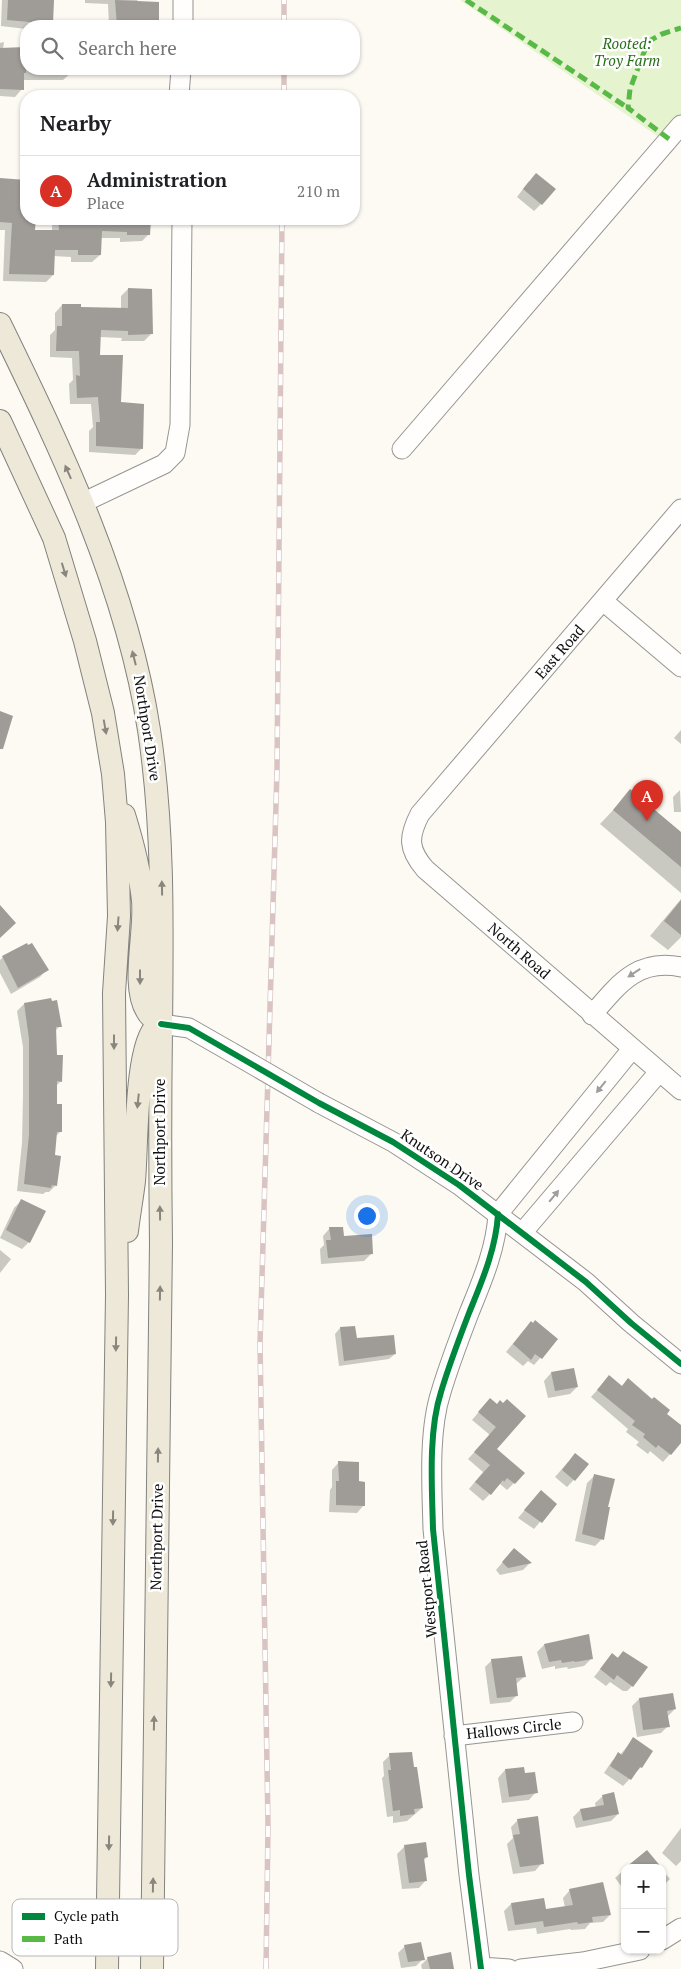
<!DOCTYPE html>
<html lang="en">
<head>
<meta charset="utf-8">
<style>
  :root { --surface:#fff; --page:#f6f6f6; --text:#202124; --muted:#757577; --line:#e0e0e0; --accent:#d93025 }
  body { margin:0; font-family:"PT Serif",serif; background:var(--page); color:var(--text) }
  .controls { position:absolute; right:15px; bottom:15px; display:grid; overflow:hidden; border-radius:10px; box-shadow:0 1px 4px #0004 }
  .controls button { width:45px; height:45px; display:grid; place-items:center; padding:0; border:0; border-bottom:1px solid var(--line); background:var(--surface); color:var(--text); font:25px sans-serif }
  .you { position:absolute; left:366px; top:1215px; width:18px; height:18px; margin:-12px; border:4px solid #fff; border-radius:50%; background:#1a73e8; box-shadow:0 0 0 8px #1a73e833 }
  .badge { display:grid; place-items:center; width:32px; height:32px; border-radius:50%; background:var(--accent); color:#fff; font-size:16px; font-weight:700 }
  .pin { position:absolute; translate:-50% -41px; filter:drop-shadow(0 1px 2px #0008) }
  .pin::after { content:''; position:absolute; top:26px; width:18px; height:15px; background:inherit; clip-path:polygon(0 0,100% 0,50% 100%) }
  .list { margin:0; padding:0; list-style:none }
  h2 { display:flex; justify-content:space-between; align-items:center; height:65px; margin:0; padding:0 20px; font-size:21px }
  h2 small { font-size:16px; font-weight:400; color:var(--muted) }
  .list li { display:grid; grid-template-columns:32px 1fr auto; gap:15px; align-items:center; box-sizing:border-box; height:70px; padding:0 20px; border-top:1px solid var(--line) }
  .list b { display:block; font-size:19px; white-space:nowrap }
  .list p { margin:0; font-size:16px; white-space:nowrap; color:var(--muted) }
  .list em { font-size:16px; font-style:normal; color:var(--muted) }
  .icon { flex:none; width:28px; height:28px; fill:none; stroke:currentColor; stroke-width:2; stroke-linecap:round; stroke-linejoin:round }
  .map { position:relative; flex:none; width:681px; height:1969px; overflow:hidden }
  .search { position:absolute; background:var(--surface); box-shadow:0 1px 4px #0004; left:20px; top:20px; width:340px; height:55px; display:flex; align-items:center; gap:12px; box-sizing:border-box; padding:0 18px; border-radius:20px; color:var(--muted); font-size:19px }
  .panel { position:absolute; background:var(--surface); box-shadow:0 1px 4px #0004; left:20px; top:90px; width:340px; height:135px; border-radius:20px }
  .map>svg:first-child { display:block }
  .green { fill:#e5f3cf }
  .shadow { fill:#0003 }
  .building { fill:#9f9c98 }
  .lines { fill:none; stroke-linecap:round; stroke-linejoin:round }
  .minor-casing { stroke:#959491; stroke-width:21 }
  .major-casing { stroke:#82827e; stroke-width:24 }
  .minor { stroke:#fffefd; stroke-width:19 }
  .major { stroke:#ede8d8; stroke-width:22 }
  .rail-casing { stroke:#d9c4c3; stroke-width:5.5 }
  .rail { stroke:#fff; stroke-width:4; stroke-dasharray:11; stroke-linecap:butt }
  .minor-bridge-casing { stroke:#959491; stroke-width:21; stroke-linecap:butt }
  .minor-bridge { stroke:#fffefd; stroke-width:19 }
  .quiet { stroke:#58b947; stroke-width:5; stroke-dasharray:10 5; stroke-linecap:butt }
  .cycleway-casing { stroke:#fff; stroke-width:9 }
  .cycleway { stroke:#00873e; stroke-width:6 }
  .oneway { fill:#89867d }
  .oneway2 { fill:#9f9e9d }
  .labels { text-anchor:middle; stroke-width:5; stroke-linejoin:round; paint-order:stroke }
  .park-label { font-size:15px; font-style:italic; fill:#286d17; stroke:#fff }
  .street-label { font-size:15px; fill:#0e0e0e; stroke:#fff }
  .key { fill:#fff; stroke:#b7b7b7; stroke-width:1 }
  .key-label { font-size:14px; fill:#0e0e0e }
</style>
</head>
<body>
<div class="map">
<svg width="681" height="1969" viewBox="0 0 681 1969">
  <rect width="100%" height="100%" fill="#fcfaf2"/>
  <!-- green -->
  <path class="green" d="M460,0H681V125L666,142Z"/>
  <!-- shadow -->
  <path class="shadow" d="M2,0H44L52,23L49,26H26V29L1,26Z
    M85,0H137L157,26H108L109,25L108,4L85,3Z
    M4,42L3,49L22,48L26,44V69H71V73L63,80H22V89L15,97L0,96V43Z
    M0,180L26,181V219H34L33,231H52V219H149V234L142,241L120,242V238H100V255L92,262H71V257L53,256V275L46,282L3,281L5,230H0Z
    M529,181L541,204L534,211L517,197Z
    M128,289L151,334L144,341H121L122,338L100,337L99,356L142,448L135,455L89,452V431L93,427L91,404H70L69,384L73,380L72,358L50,357V335L55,330V313L62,305L79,309H121V296Z
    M681,730V744L674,738Z
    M680,790L681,812H674L673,797Z
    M631,791L681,834V893L600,824Z
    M681,899V937L668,950L650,936Z
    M3,957L47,969L40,977L11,994L0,973V960Z
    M24,1004L60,1026L55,1031L56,1056L61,1081L56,1086V1105L60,1132L55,1137L54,1156L56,1185L49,1192H46L43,1194L17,1191L22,1143L23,1094V1047L17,1011Z
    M22,1200L29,1242L22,1249L0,1238L14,1208Z
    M330,1228L343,1238L371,1254L364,1261L321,1264L320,1249L324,1245L323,1236Z
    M0,1250L11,1259L0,1273Z
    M340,1328L356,1339L395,1354L389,1359L339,1366L335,1334Z
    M524,1330L557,1339L534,1365L528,1361L523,1366L506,1352Z
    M551,1373L577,1387L570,1394L548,1398L544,1381Z
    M609,1377L621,1387L628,1380L681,1427L679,1444L663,1462L650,1451L648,1454L636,1445L639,1442L626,1432L628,1429L591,1397Z
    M503,1404L496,1449L523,1474L507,1490L500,1484L483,1501L469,1489L483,1472L468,1459L490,1435L472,1420L483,1407Z
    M339,1462L358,1482L364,1505L357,1513L329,1512L330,1490L332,1487V1470Z
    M568,1462L588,1465L567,1487L555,1477Z
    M594,1476L606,1508L602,1539L595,1546L575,1541L587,1483Z
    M534,1499L555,1504L534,1529L518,1518Z
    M507,1557L530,1563L523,1570L500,1575L496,1570Z
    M588,1636L591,1659L584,1666L568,1669L567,1667L555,1669V1666L542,1669L537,1652L544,1645Z
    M623,1652L634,1684L627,1691H623L610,1682L606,1686L594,1677L612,1654L617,1658Z
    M492,1660L524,1677L516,1684L517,1695L510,1702L490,1704L485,1667Z
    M639,1699L675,1709L667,1717L668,1726L661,1733L637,1737L632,1706Z
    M633,1739L641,1767L623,1786L604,1773L612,1761L619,1754L620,1755Z
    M390,1755L422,1808L407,1821L393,1823V1816L387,1817L382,1778L384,1776L383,1762Z
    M523,1768L524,1774L536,1792L529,1800L502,1803L498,1778L505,1770Z
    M603,1796L618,1814L611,1821L576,1828L573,1817L580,1810L596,1808L595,1803Z
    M518,1820L542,1863L535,1871L513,1874L507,1844L513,1838L511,1827Z
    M681,1828V1861L676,1866L662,1853Z
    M425,1843L427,1857L423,1861L426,1880L419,1888L402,1889L397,1854L404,1847Z
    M625,1869V1891L615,1878Z
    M662,1870L670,1879L662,1887Z
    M570,1890L610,1915L603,1922L590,1923L585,1929L571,1930L570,1929L537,1934L536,1928L508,1931L504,1911L511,1904L545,1910L565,1908L563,1898Z
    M405,1946L423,1959L416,1966L401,1968L398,1953Z
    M428,1958L453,1969H422L421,1965Z"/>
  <!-- building -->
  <path class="building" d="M8,0H54L53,24L7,20Z
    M115,0L159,2V26H117Z
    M26,47V73H24V90L0,89V48Z
    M536,173L556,189L542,205L523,189Z
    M0,178L26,180V219H36L35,230H59L58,219H151L150,235H127V232L102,231L101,255H78V250H55L54,275L9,274L12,223L0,222Z
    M128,288L152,289L153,334L128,335V331L101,330L100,355H123L121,402L144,404L143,449L96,446V422H100L98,397L77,398L76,375L80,376L79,351H56L57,326H62V304H81V307L128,308Z
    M0,711L13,716L3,749H0Z
    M630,789L681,832V867L613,810Z
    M681,900V935L664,921Z
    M0,905L16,923L0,938Z
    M27,943L28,945L32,943L49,970L18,988L2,956Z
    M51,998L52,1001L57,1000L62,1027H56L57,1055H63L62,1082L57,1081V1104H62V1132H57L55,1155L61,1156L57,1186L52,1185L51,1188L24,1184L29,1135V1039L24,1003Z
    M21,1199L46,1211L30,1243L6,1230Z
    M329,1227H343L344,1236L372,1234L373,1254L328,1258L326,1240H331Z
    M535,1320L558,1339L542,1359L535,1354L531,1360L513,1344L531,1321L533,1323Z
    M355,1326L357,1338L394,1335L396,1354L344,1361L340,1327Z
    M574,1368L578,1387L555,1391L551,1372Z
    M609,1375L622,1386L628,1378L652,1399L654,1397L670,1410L667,1414L681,1425V1443L671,1455L658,1445L656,1448L643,1437L645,1434L632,1425L635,1421L597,1390Z
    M490,1398L497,1404L500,1400L503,1403L507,1399L526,1416L497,1449L525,1473L515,1484L507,1478L504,1482L503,1480L491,1495L475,1482L490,1465L474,1452L496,1427L478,1412Z
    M575,1453L589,1464L575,1481L562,1470Z
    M338,1461L359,1462V1481L365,1482V1506L336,1505V1481H339Z
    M594,1474L615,1479L608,1507H610L604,1540L582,1534Z
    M541,1490L557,1504L542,1523L524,1510Z
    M514,1548L532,1563L508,1568L502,1562Z
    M589,1634L593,1659L575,1662L574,1661L562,1663L561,1660L549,1662L544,1644Z
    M623,1651L648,1667L633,1687L617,1675L614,1680L600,1669L612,1653L618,1658Z
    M522,1656L526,1677L516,1678L518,1696L497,1698L491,1659Z
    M673,1693L676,1709L667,1711L670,1727L643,1730L639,1698Z
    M633,1737L653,1751L642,1768L640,1767L631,1780L610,1766L618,1752L622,1755Z
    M412,1752L414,1767H417L423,1808L414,1809L415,1814L400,1816V1810L393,1811L388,1770H391L389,1753Z
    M524,1767L525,1773L535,1772L538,1793L509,1797L505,1769Z
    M614,1792L619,1814L583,1821L580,1809L604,1805L602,1795Z
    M538,1816L544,1864L520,1867L513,1835L520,1834L517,1819Z
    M426,1842L428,1857L424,1858L427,1881L409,1883L404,1845Z
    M647,1850L662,1868H625Z
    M603,1882L611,1915L592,1917L593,1922L578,1924L577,1922L544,1927L543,1921L515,1925L511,1903L544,1898L546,1909L573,1905L569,1889Z
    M421,1942L425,1960L408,1962L404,1945Z
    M451,1952L454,1969H430L427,1957Z"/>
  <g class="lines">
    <!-- minor casing -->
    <g class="minor-casing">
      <path id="minor" d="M183,26V0
        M179,96L181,69
        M402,449L681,125
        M82,503L164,464L175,453L180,425L182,219
        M681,509L420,814C408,837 408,849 425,869L681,1090
        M603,601L681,667
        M592,1015C618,985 637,958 681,967
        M161,1024L189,1028L231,1052
        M319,1103L393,1142L459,1185L586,1282L631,1323L681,1364
        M498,1214L632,1049
        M522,1233L659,1072
        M454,1736L573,1722
        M662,1940L681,1928
        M0,1961L13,1969
        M481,1967L509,1969
        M481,1969L469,1875L433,1529C432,1488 428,1432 441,1392C449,1365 459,1339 469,1313C482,1281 496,1249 498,1214
        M521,1969L583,1962L640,1950"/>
    </g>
    <!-- major casing -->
    <g class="major-casing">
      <path id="major" d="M0,324C63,453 127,587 149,730C164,829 162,929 161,1029C160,1101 160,1172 161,1243L152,1969
        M0,421L54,538L85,641L103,713L113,774L117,822L119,916L114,993L117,1295L107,1969
        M124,815C133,844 140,871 143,901C146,932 131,985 147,1011C150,1017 156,1021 161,1024
        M127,1231C129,1214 132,1198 134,1181C137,1151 135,1045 156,1027"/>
    </g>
    <!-- minor -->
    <use href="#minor" class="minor"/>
    <!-- major -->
    <use href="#major" class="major"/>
    <!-- rail casing -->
    <g class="rail-casing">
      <path id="rail" d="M284,26V0
        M284,96V69
        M266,1969L268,1826L260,1344L277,771L282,219"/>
    </g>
    <!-- rail -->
    <use href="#rail" class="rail"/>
    <!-- minor-bridge casing -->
    <g class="minor-bridge-casing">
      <path id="minor-bridge" d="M231,1052L319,1103"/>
    </g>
    <!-- minor-bridge -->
    <use href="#minor-bridge" class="minor-bridge"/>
    <!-- quiet -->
    <path class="quiet" d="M466,0L628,108
      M669,139L628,108L630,89L646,47L651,40L662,34L681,28"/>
    <!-- cycleway casing -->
    <g class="cycleway-casing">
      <path id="cycleway" d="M161,1024L189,1028L319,1103L393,1142L459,1185L522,1233L586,1282L631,1323L681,1364
        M481,1969L469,1875L433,1529C432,1488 428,1432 441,1392C449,1365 459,1339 469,1313C482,1281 496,1249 498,1214"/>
    </g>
    <!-- cycleway -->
    <use href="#cycleway" class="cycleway"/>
  </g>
  <!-- one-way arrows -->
  <defs><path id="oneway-solid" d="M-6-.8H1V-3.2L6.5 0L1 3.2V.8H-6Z" transform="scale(1.25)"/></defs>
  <g class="oneway">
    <use href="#oneway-solid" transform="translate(68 472) rotate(-114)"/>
    <use href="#oneway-solid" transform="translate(64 570) rotate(73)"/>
    <use href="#oneway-solid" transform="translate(134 658) rotate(-104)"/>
    <use href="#oneway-solid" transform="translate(105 727) rotate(80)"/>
    <use href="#oneway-solid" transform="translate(162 888) rotate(-91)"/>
    <use href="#oneway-solid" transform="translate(118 924) rotate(94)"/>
    <use href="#oneway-solid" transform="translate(140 977) rotate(90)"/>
    <use href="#oneway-solid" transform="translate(114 1042) rotate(90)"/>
    <use href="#oneway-solid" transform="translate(138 1101) rotate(96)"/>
    <use href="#oneway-solid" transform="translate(160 1213) rotate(-91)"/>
    <use href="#oneway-solid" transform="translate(160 1293) rotate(-89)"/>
    <use href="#oneway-solid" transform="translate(116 1344) rotate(91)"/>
    <use href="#oneway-solid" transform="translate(158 1455) rotate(-89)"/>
    <use href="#oneway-solid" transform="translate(113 1518) rotate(91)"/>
    <use href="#oneway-solid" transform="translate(111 1680) rotate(91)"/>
    <use href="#oneway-solid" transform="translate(154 1723) rotate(-89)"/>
    <use href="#oneway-solid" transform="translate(109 1843) rotate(91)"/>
    <use href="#oneway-solid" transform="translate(153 1885) rotate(-89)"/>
  </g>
  <g class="oneway2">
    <use href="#oneway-solid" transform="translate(634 973) rotate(147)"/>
    <use href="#oneway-solid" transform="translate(601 1087) rotate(129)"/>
    <use href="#oneway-solid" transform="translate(554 1196) rotate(-50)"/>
  </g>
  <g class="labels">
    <!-- park labels -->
    <g class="park-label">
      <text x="627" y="49">Rooted:<tspan x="627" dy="17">Troy Farm</tspan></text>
    </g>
    <!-- street labels -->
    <g class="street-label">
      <text transform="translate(560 652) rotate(-49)" y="5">East Road</text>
      <text transform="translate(147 728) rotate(81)" y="5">Northport Drive</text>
      <text transform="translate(519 951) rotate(41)" y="5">North Road</text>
      <text transform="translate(160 1132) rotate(-90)" y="5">Northport Drive</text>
      <text transform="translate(442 1160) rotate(34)" y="5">Knutson Drive</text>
      <text transform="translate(157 1537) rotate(-89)" y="5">Northport Drive</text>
      <text transform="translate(427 1589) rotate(-96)" y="5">Westport Road</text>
      <text transform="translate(514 1729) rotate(-6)" y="5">Hallows Circle</text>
    </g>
  </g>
  <!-- legend -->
  <rect x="12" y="1899" width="166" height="57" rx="8" class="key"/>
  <rect x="22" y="1913" width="23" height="7" fill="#00873e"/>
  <rect x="22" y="1936" width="23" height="6" fill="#58b947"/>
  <g class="key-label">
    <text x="54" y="1921">Cycle path</text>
    <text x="54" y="1944">Path</text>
  </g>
</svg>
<div class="controls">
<button>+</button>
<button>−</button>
</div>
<div class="you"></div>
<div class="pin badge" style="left:647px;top:821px">A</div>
<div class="search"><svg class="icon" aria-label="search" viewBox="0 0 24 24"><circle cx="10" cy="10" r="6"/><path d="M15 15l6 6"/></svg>Search here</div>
<section class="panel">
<h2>Nearby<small></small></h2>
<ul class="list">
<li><span class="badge">A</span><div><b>Administration</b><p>Place</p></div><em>210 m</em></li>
</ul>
</section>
</div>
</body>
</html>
